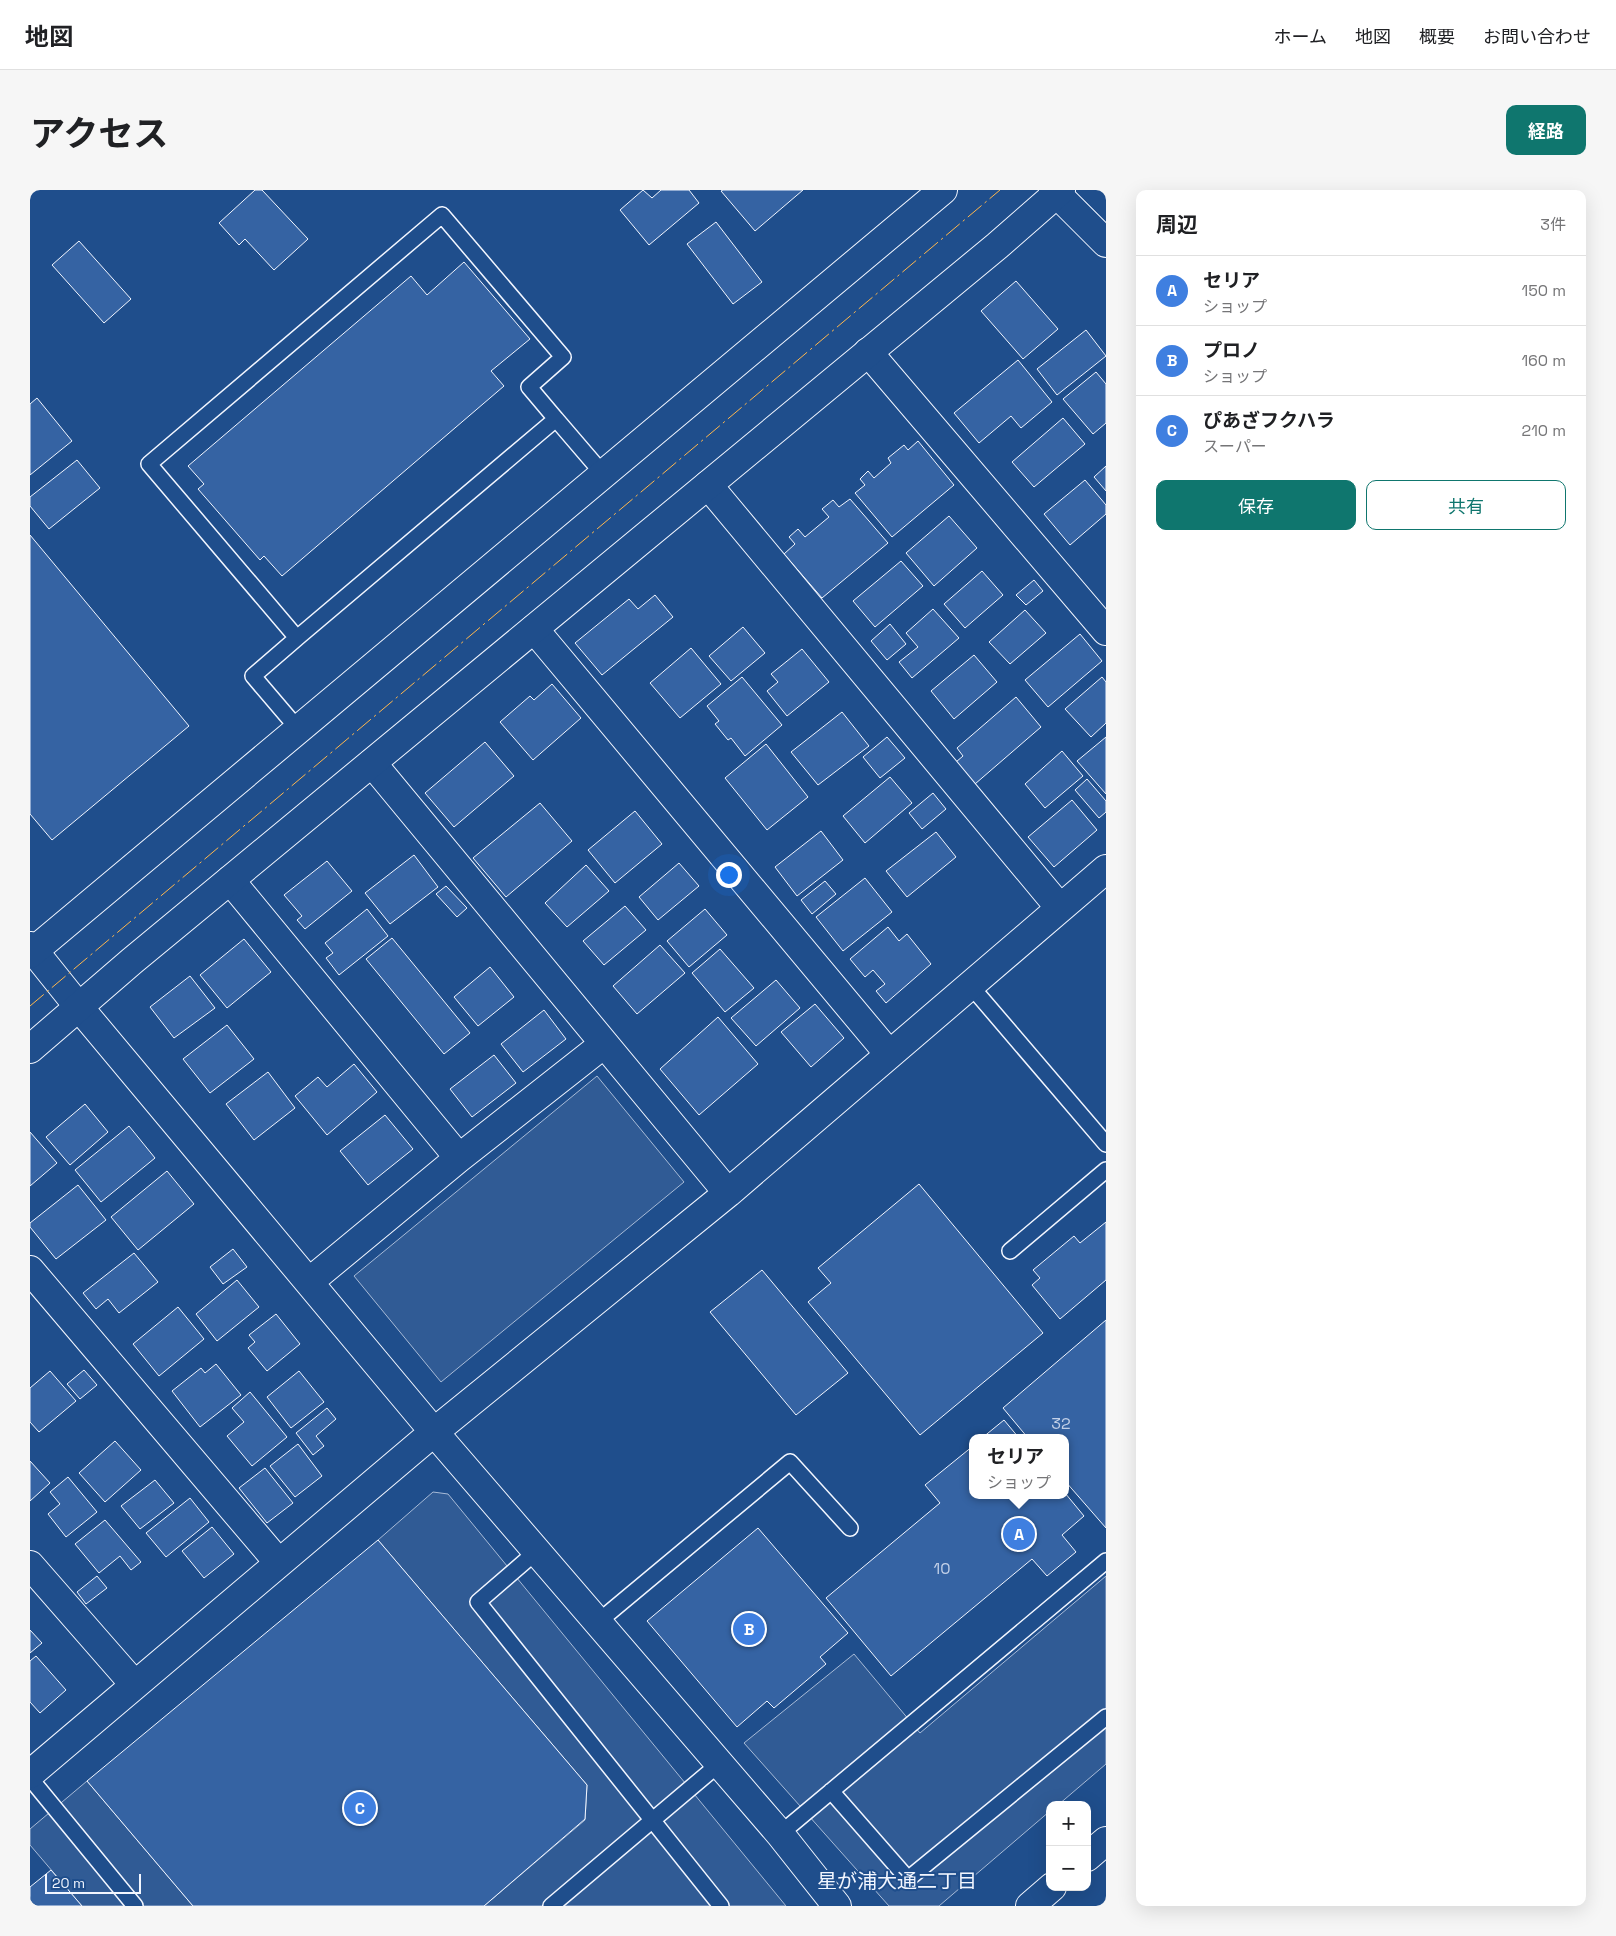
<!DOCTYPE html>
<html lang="ja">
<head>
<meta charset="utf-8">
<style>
  :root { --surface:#fff; --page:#f6f6f6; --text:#202124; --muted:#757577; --line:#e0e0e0; --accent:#0f766e }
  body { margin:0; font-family:"Space Grotesk","Noto Sans JP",sans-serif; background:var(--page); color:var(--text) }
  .controls { position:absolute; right:15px; bottom:15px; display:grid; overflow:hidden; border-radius:10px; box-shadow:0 5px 20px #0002 }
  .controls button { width:45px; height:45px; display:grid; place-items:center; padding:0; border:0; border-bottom:1px solid var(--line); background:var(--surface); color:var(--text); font:25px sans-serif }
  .scale { position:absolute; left:15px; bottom:12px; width:96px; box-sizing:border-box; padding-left:5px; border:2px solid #f2f6ff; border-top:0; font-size:14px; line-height:18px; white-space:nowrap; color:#f2f6ff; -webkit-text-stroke:4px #1f4e8c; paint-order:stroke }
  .you { position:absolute; left:698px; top:684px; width:18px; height:18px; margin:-12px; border:4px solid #fff; border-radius:50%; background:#1a73e8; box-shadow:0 0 0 8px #1a73e833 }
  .badge { display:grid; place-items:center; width:32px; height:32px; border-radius:50%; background:var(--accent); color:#fff; font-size:16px; font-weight:700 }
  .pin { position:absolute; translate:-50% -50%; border:2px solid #fff; box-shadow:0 1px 5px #0006 }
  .popup { position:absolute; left:939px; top:1244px; width:100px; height:65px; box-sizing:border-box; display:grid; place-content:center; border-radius:10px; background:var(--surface); filter:drop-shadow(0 1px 4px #0005); font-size:16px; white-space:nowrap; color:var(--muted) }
  .popup b { font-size:19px; color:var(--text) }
  .popup::after { content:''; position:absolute; left:50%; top:100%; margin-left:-10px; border:10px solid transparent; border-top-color:var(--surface) }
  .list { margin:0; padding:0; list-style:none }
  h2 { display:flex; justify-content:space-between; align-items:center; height:65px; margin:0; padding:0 20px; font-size:21px }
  h2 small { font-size:16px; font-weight:400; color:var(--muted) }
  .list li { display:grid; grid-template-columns:32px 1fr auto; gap:15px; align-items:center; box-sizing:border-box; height:70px; padding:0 20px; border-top:1px solid var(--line) }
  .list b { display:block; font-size:19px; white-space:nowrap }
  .list p { margin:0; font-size:16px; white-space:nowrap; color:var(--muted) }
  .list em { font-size:16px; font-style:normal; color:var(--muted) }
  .actions { display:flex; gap:10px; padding:15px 20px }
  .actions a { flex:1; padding:11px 0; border:1px solid var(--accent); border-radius:10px; text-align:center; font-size:18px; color:var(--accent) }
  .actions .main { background:var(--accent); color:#fff }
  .map { position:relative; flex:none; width:1076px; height:1716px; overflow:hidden; border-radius:10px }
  header { display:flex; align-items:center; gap:30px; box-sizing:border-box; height:70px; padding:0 25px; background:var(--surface); border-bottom:1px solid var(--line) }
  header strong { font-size:24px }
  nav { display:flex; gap:28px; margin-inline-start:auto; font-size:18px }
  .intro { display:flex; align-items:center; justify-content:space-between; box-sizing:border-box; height:120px; padding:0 30px }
  h1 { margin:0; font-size:35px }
  .button { padding:12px 22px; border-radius:10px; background:var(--accent); color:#fff; font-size:18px; font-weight:700 }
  main { display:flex; gap:30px; padding:0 30px }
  aside { flex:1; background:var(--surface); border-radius:10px; box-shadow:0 5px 20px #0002 }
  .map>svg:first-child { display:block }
  .built { fill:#305b95; stroke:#a8bbd7 }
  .building { fill:#3563a3; stroke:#f2f6ff }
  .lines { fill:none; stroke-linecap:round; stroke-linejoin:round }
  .lane-casing { stroke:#f2f6ff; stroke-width:18 }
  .street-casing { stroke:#f2f6ff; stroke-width:30 }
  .secondary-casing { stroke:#f2f6ff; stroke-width:30 }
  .highway-casing { stroke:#f2f6ff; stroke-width:30 }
  .lane { stroke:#1f4e8c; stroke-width:15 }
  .street { stroke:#1f4e8c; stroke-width:28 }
  .secondary { stroke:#1f4e8c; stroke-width:28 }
  .highway { stroke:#1f4e8c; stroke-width:28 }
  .power { stroke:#ffb74d; stroke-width:1; stroke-dasharray:18 4 2.5 4; stroke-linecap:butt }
  .labels { text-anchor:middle; stroke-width:4; stroke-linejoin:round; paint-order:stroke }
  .number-label { font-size:16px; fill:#c3d1e8 }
  .neighbourhood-label { font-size:20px; fill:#f2f6ff; stroke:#1f4e8c }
</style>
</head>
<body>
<header>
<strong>地図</strong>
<nav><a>ホーム</a><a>地図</a><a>概要</a><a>お問い合わせ</a></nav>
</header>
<div class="intro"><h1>アクセス</h1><a class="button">経路</a></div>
<main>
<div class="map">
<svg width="1076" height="1716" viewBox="0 0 1076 1716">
  <rect width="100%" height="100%" fill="#1f4e8c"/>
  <!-- built -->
  <path class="built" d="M567,886L654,992L411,1192L324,1086Z
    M403,1302L418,1304L756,1716H454L555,1630L557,1595L348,1350Z
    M1076,1386V1574L1028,1615H1020V1621L909,1716H859L714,1553L824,1464L890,1543Z
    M57,1591L163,1716H52L0,1655V1639Z"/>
  <!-- building -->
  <path class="building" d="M225,0H232L278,49L244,80L215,49L209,55L189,33Z
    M613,0L622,8L631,0H659L669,13L619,55L590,20Z
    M693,0H773L725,41L691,1Z
    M686,32L732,92L703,114L657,54Z
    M49,51L101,109L74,133L22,75Z
    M434,72L500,149L461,181L474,196L252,386L234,366L230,370L168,299L174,294L158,276L381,86L397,105Z
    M986,91L1028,139L993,169L951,121Z
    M1056,140L1076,166L1027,205L1007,179Z
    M988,170L1022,212L991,238L981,226L949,253L924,223Z
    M1066,182L1076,194V233L1063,244L1033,209Z
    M7,208L42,251L0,285V214Z
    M1033,228L1055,254L1004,297L982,272Z
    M888,251L924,295L862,347L825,303L835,295L830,289L838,281L844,288L861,273L858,268L874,255L878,260Z
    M47,270L70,298L19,339L0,316V307Z
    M1076,276V301L1064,287Z
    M1055,290L1076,315V324L1040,355L1014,324Z
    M820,309L858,353L792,408L754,364L765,354L759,347L768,339L775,347L799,327L792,319L803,310L809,317Z
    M919,326L947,358L904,396L876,363Z
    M0,345L159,536L22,650L0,624Z
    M871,371L893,396L845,437L823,411Z
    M952,381L973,405L935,438L914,414Z
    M1004,390L1013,401L996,415L986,405Z
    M625,405L643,427L572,485L545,453L599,409L608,419Z
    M903,419L929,448L882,488L869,472L888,457L876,443Z
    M995,420L1016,443L980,474L959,452Z
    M860,434L876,454L857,470L841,451Z
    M713,437L735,463L701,491L679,466Z
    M1050,444L1072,471L1018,517L995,490Z
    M661,458L691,494L650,528L620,493Z
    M772,459L799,492L757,526L737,501L748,492L741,484Z
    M944,465L967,492L924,529L901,501Z
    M712,487L752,535L715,566L701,548L698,550L685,534L689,531L677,516Z
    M1072,487L1076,492V533L1061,547L1035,519Z
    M522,494L551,528L503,570L470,532L500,506L504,510Z
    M986,507L1011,537L945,594L926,572L933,566L927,558Z
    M812,522L839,556L788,595L761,562Z
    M857,547L875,568L850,588L833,567Z
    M1076,547V604L1047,571Z
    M455,552L484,586L424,637L395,603Z
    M736,554L778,607L737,640L695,588Z
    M1032,561L1053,586L1015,618L995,594Z
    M860,587L882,613L835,653L813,626Z
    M1057,589L1076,611V622L1069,628L1045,600Z
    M903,603L916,619L892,639L879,623Z
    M1042,610L1067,640L1024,677L998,647Z
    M510,613L542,651L476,707L443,668Z
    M605,621L632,654L585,693L558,660Z
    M791,641L813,670L767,706L745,677Z
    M906,642L926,667L877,707L856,681Z
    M384,665L408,697L360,734L335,703Z
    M297,671L322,701L275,739L267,730L272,726L254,705Z
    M649,673L669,696L628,730L609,707Z
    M556,675L579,701L537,737L515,713Z
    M835,688L862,722L813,761L786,727Z
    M795,691L806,704L782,724L771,710Z
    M416,696L437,718L427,727L406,704Z
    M595,716L616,740L574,775L553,751Z
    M337,719L358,746L309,785L296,768L303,763L295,753Z
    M675,719L697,745L659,777L637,751Z
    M858,737L869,751L877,744L901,774L856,813L846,801L855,794L843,780L835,787L820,769Z
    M362,748L440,843L414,864L336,769Z
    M214,749L241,782L197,818L170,785Z
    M630,755L655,783L607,824L583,796Z
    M690,759L724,798L695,822L662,783Z
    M460,777L484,807L448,836L424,807Z
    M160,786L185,818L144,848L120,817Z
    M746,790L770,818L726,856L701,828Z
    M785,814L814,848L781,877L751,842Z
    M514,820L536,849L493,882L471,854Z
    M688,827L728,874L669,925L630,879Z
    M197,835L224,869L180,903L153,869Z
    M464,865L486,893L442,927L420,899Z
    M324,874L347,902L297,945L265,906L288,887L297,897Z
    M238,882L265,918L224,950L196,914Z
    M55,914L78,942L40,975L16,947Z
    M355,925L383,959L338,995L310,961Z
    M99,936L125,968L71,1012L45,980Z
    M0,942L27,973L0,996Z
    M137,981L164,1014L108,1060L81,1027Z
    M889,994L1013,1143L890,1245L778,1112L801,1093L788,1078Z
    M48,995L76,1030L26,1069L0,1037V1033Z
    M1076,1032V1090L1030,1129L1002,1095L1010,1088L1003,1080L1044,1046L1050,1053Z
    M203,1059L217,1077L193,1094L180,1077Z
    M104,1063L128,1092L89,1123L78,1109L66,1119L53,1103Z
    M732,1080L818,1183L766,1225L680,1122Z
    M207,1090L229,1117L187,1151L166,1124Z
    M148,1117L174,1149L129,1186L103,1154Z
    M246,1124L270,1154L237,1181L218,1158L225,1152L219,1145Z
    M1076,1130V1338L1035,1291V1248H998L973,1218Z
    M186,1174L211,1205L170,1237L142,1201L171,1178L175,1183Z
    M54,1180L67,1195L50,1209L37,1194Z
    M20,1181L46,1211L9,1242L0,1232V1198Z
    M269,1181L294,1212L261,1238L237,1207Z
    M220,1202L257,1247L222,1276L197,1246L214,1232L202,1218Z
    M297,1218L306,1229L286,1246L294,1256L283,1265L266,1243Z
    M974,1230L989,1248H952Z
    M85,1251L111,1280L75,1312L49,1283Z
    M268,1254L292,1286L265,1307L240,1276Z
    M943,1256V1305H1035V1303L1054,1326L1032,1345L1046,1362L1017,1386L1002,1369L861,1486L796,1408L910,1313L895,1295Z
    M0,1271L20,1293L0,1311Z
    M235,1278L263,1313L237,1333L209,1298Z
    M38,1287L67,1322L36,1347L18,1324L30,1314L20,1302Z
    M125,1290L144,1313L110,1339L91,1316Z
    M160,1308L179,1332L136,1367L116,1343Z
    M75,1330L111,1372L101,1380L90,1366L69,1383L45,1354Z
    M182,1337L204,1364L174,1388L152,1361Z
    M728,1338L818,1443L790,1467L796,1474L744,1518L737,1511L707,1537L617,1431Z
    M348,1350L557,1595L555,1629L454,1716H163L57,1591Z
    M67,1386L77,1398L56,1414L47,1402Z
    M0,1440L12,1453L0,1463Z
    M6,1466L36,1500L10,1523L0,1512V1471Z
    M21,1680L52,1716H0V1697Z"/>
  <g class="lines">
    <!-- lane casing -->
    <g class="lane-casing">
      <path id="lane" d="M412,25L533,167L499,197L526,229L267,448L119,274Z
        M526,229L574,285
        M267,448L223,486L269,540
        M940,795L1076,954
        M980,1061L1076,980
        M507,1361L448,1412L691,1716
        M568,1432L760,1272L820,1338
        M0,1588L105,1716
        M801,1601L878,1689L1076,1527
        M750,1644L1076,1371
        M521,1716L689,1574"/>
    </g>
    <!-- street casing -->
    <g class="street-casing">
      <path id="street" d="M1023,0L1076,53
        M838,162L1076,441
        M678,295L1030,718
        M504,439L859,864
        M342,573L698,1003
        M200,690L429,968
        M0,756L48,816L404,1242L750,1644L807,1716
        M0,1080L249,1373
        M279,1092L429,968L574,854
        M0,1375L104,1494
        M0,1584L404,1242L698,1003L1076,679"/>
    </g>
    <!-- secondary casing -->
    <g class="secondary-casing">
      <path id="secondary" d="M0,764L913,0
        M0,859L102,771L967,56L1031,0"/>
    </g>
    <!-- highway casing -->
    <g class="highway-casing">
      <path id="highway" d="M1057,1667L1076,1651
        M1000,1716L1022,1697"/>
    </g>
    <!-- lane -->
    <use href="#lane" class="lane"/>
    <!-- street -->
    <use href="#street" class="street"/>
    <!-- secondary -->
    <use href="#secondary" class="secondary"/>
    <!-- highway -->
    <use href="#highway" class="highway"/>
    <!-- power -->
    <path class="power" d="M0,816L970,0"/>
  </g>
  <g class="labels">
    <!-- number labels -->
    <g class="number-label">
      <text x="1031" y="1239">32</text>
      <text x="912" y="1384">10</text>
    </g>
    <!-- neighbourhood labels -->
    <g class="neighbourhood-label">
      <text x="867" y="1698">星が浦大通二丁目</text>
    </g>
  </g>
</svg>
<div class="controls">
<button>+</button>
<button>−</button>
</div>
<div class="scale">20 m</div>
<div class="you"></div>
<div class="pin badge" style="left:989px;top:1344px;background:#3f7fe0">A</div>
<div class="popup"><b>セリア</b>ショップ</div>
<div class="pin badge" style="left:719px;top:1439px;background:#3f7fe0">B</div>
<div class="pin badge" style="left:330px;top:1618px;background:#3f7fe0">C</div>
</div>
<aside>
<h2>周辺<small>3件</small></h2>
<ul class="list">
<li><span class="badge" style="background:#3f7fe0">A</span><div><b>セリア</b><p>ショップ</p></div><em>150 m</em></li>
<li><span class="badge" style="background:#3f7fe0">B</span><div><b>プロノ</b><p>ショップ</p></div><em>160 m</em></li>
<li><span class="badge" style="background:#3f7fe0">C</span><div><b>ぴあざフクハラ</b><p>スーパー</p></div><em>210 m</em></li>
</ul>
<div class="actions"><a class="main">保存</a><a>共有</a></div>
</aside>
</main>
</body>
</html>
